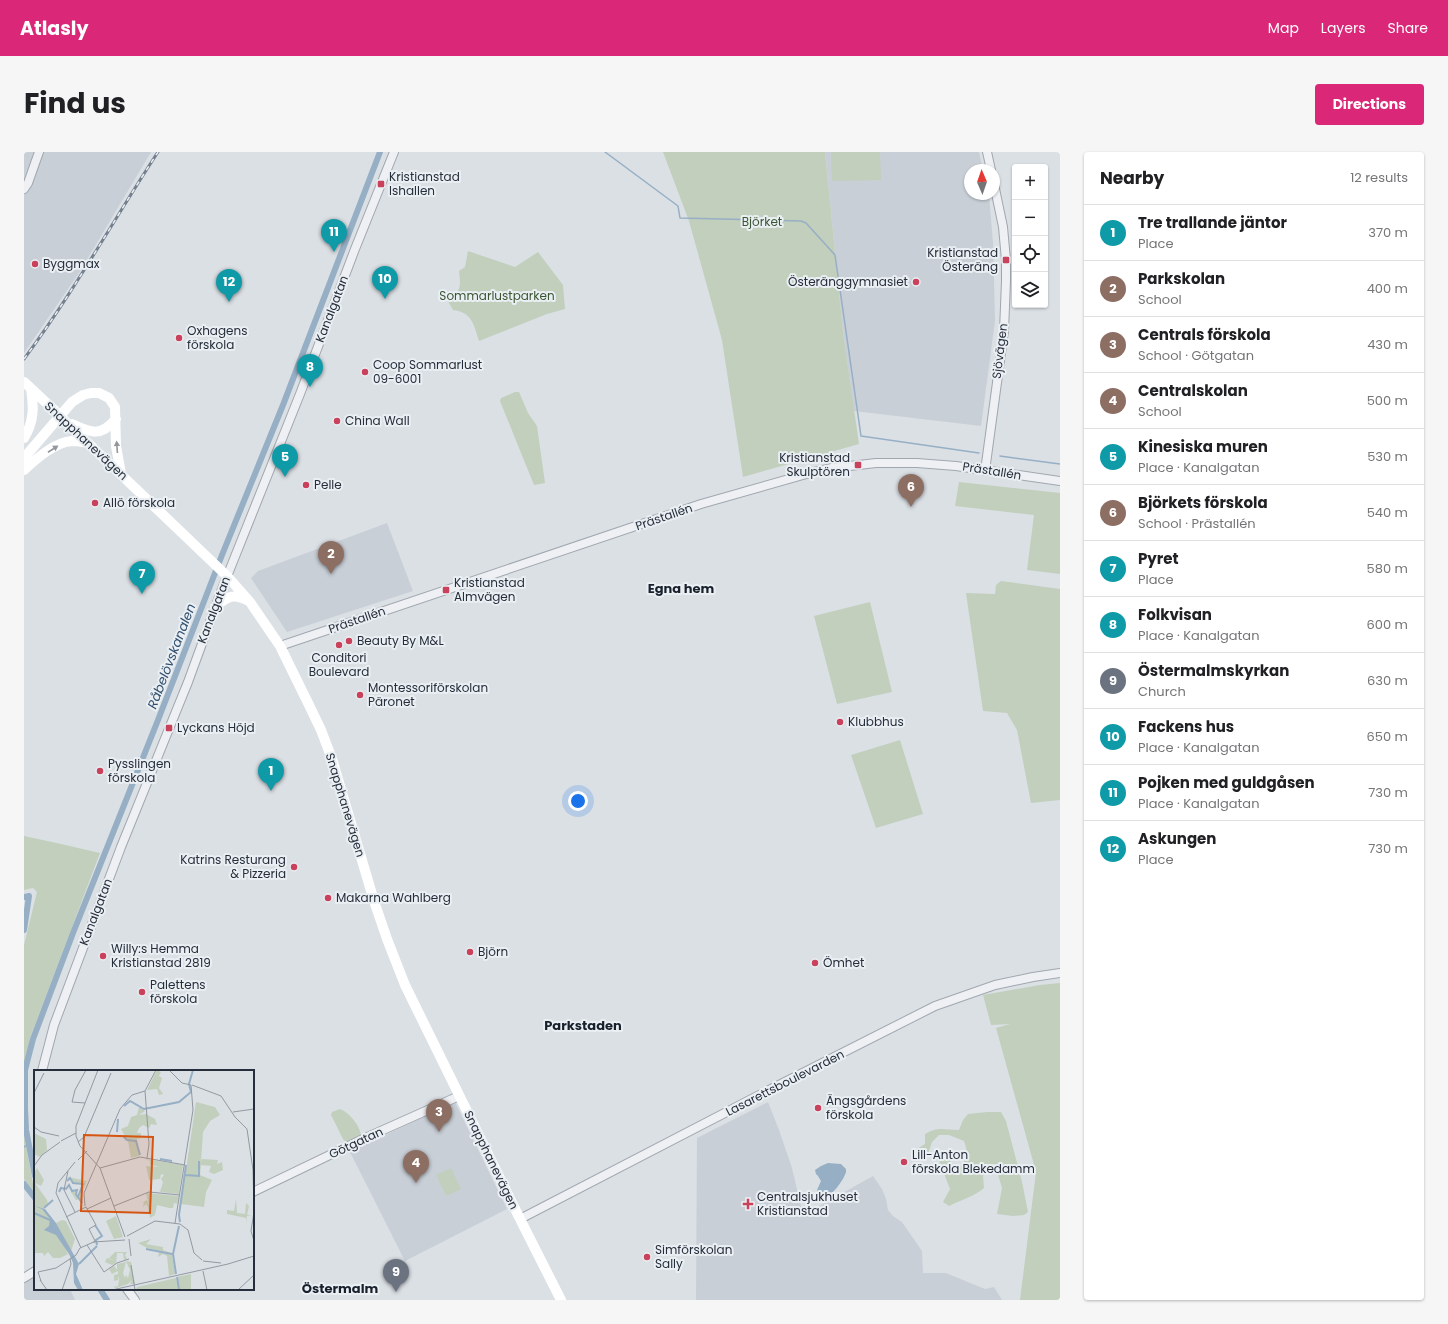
<!DOCTYPE html>
<html lang="en">
<head>
<meta charset="utf-8">
<style>
  :root { --surface:#fff; --page:#f6f6f6; --text:#202124; --muted:#757577; --line:#e0e0e0; --accent:#db2777 }
  body { margin:0; font-family:Poppins,sans-serif; background:var(--page); color:var(--text) }
  .controls { position:absolute; right:12px; top:12px; display:grid; overflow:hidden; border-radius:4px; box-shadow:0 1px 3px #0004 }
  .controls button { width:36px; height:36px; display:grid; place-items:center; padding:0; border:0; border-bottom:1px solid var(--line); background:var(--surface); color:var(--text); font:20px sans-serif }
  .compass { position:absolute; left:940px; top:12px; width:36px; height:36px; border-radius:50%; background:var(--surface); box-shadow:0 1px 3px #0004; rotate:358deg }
  .you { position:absolute; left:554px; top:649px; width:14px; height:14px; margin:-10px; border:3px solid #fff; border-radius:50%; background:#1a73e8; box-shadow:0 0 0 6px #1a73e833 }
  .badge { display:grid; place-items:center; width:26px; height:26px; border-radius:50%; background:var(--accent); color:#fff; font-size:13px; font-weight:700 }
  .pin { position:absolute; translate:-50% -33px; filter:drop-shadow(0 1px 2px #0008) }
  .pin::after { content:''; position:absolute; top:21px; width:14px; height:12px; background:inherit; clip-path:polygon(0 0,100% 0,50% 100%) }
  .list { margin:0; padding:0; list-style:none }
  h2 { display:flex; justify-content:space-between; align-items:center; height:52px; margin:0; padding:0 16px; font-size:17px }
  h2 small { font-size:13px; font-weight:400; color:var(--muted) }
  .list li { display:grid; grid-template-columns:26px 1fr auto; gap:12px; align-items:center; box-sizing:border-box; height:56px; padding:0 16px; border-top:1px solid var(--line) }
  .list b { display:block; font-size:15px; white-space:nowrap }
  .list p { margin:0; font-size:13px; white-space:nowrap; color:var(--muted) }
  .list em { font-size:13px; font-style:normal; color:var(--muted) }
  .icon { flex:none; width:22px; height:22px; fill:none; stroke:currentColor; stroke-width:2; stroke-linecap:round; stroke-linejoin:round }
  .map { position:relative; flex:none; width:1036px; height:1148px; overflow:hidden; border-radius:4px }
  header { display:flex; align-items:center; gap:24px; box-sizing:border-box; height:56px; padding:0 20px; background:var(--accent); color:#fff }
  header strong { font-size:19px }
  nav { display:flex; gap:22px; margin-inline-start:auto; font-size:14px }
  .intro { display:flex; align-items:center; justify-content:space-between; box-sizing:border-box; height:96px; padding:0 24px }
  h1 { margin:0; font-size:28px }
  .button { padding:10px 18px; border-radius:4px; background:var(--accent); color:#fff; font-size:14px; font-weight:700 }
  main { display:flex; gap:24px; padding:0 24px }
  aside { flex:1; background:var(--surface); border-radius:4px; box-shadow:0 1px 3px #0004 }
  .map>svg:first-child { display:block }
  .built { fill:#c9cfd7 }
  .green { fill:#c2cfbd }
  .water { fill:#96afc5 }
  .lines { fill:none; stroke-linecap:round; stroke-linejoin:round }
  .stream { stroke:#96afc5; stroke-width:1.5 }
  .canal { stroke:#96afc5; stroke-width:6 }
  .tertiary-casing { stroke:#a1a7af; stroke-width:10 }
  .tertiary { stroke:#eef0f4; stroke-width:8 }
  .secondary { stroke:#fff; stroke-width:10 }
  .rail-casing { stroke:#75808f; stroke-width:3 }
  .rail { stroke:#eaeff3; stroke-width:1.5; stroke-dasharray:4.5; stroke-linecap:butt }
  .secondary-bridge { stroke:#fff; stroke-width:10 }
  .oneway { fill:#92969d }
  .poi-dot { fill:#ca415b; stroke:#eaeff3; stroke-width:1.5 }
  .labels { text-anchor:middle; stroke-width:4; stroke-linejoin:round; paint-order:stroke }
  .poi-label { font-size:12px; fill:#262e3b; stroke:#eaeff3; text-anchor:start }
  .park-label { font-size:12px; fill:#3b5633; stroke:#eaeff3 }
  .street-label { font-size:12px; fill:#262e3b; stroke:#eaeff3 }
  .neighbourhood-label { font-size:13px; font-weight:bold; fill:#18202c; stroke:#eaeff3 }
  .water-label { font-size:13px; font-style:italic; fill:#314f6e; stroke:#eaeff3 }
  .inset-river { fill:none; stroke:#96afc5; stroke-width:2 }
  .inset-road { fill:none; stroke:#9399a1; stroke-width:1 }
  .view { fill:#d55511; fill-opacity:0.15; stroke:#d55511; stroke-width:2 }
  .inset-edge { fill:none; stroke:#262e3b; stroke-width:2 }
</style>
</head>
<body>
<header>
<strong>Atlasly</strong>
<nav><a>Map</a><a>Layers</a><a>Share</a></nav>
</header>
<div class="intro"><h1>Find us</h1><a class="button">Directions</a></div>
<main>
<div class="map">
<svg width="1036" height="1148" viewBox="0 0 1036 1148">
  <rect width="100%" height="100%" fill="#dbe0e5"/>
  <!-- built -->
  <path class="built" d="M0,0H127L55,121L0,201Z
    M801,0H955L959,18H946V42H965L969,91L971,169L957,274L830,259L819,180Z
    M363,371L389,439L263,480L227,426L234,419Z
    M431,950L483,1057L381,1109L326,1000Z
    M744,950L755,978L768,1016L779,1063L849,1024L858,1037L862,1047L864,1058L869,1064L878,1070L898,1099L899,1121H922L961,1137L970,1135L978,1148H672L673,986Z
    M11,1125V1137H46L51,1148H0V1131Z"/>
  <!-- green -->
  <path class="green" d="M639,0H801L819,180L835,292L719,325L698,188L665,69Z
    M807,0H856L857,28L808,29Z
    M444,99L491,115L514,100L539,133L541,157L523,162L455,189C450,173 448,160 429,158L424,149C437,139 437,135 435,119L441,115Z
    M491,240H495L504,261L513,274L521,331L510,333L476,249L477,246Z
    M935,330L1036,341V422L1003,418L1010,363L931,354Z
    M977,429L1036,437V648L1007,651L993,578L983,561L959,559L942,441L971,442L972,433Z
    M846,450L868,540L813,552L790,464Z
    M876,588L899,662L852,676L827,603Z
    M0,684L37,692L76,701L6,886L0,915V793L13,740L9,736L0,738Z
    M1036,831V1148H996L1012,1020L972,876L986,872L967,873L959,843L1016,833Z
    M316,957C325,960 337,975 337,984L322,991L319,987L307,963L308,960Z
    M963,960H977L982,969L998,1030L1004,1060L1000,1063L989,1064L973,1062L978,1036L971,1012H963L959,1024L960,1036C953,1043 935,1049 925,1054L919,1050L926,1037L914,1006L917,1000L924,999L928,1016H935C944,1006 944,1000 940,989L925,983H915L908,990L904,1002L895,1001L893,997L901,992V982C914,974 921,978 935,978L939,968L944,962Z
    M0,983L10,1037L8,1038L0,1027Z
    M427,1016L437,1037L422,1044L412,1023Z"/>
  <!-- water -->
  <path class="water" d="M804,1011L817,1012L822,1017V1020C820,1028 800,1058 793,1038L797,1029L794,1024L792,1022L791,1018L797,1014Z"/>
  <g class="lines">
    <!-- stream -->
    <path class="stream" d="M581,0L654,54L656,66L777,69L782,71L811,103L837,284L955,301
      M976,304L1036,312
      M0,995L5,992"/>
    <!-- canal -->
    <path class="canal" d="M0,745L5,744L0,778
      M11,1024L2,978L1,957V918L9,887L49,781L134,568L198,403L259,253L356,0
      M0,1032L11,1046
      M76,1137L83,1148"/>
    <!-- tertiary casing -->
    <g class="tertiary-casing">
      <path id="tertiary" d="M963,0L967,18
        M0,37L4,31L15,0
        M961,319L980,179L982,129V108L979,75L970,32
        M256,494L677,352L786,321L808,316L852,311H893L932,314L1036,329
        M18,919L30,873L97,695L164,530L198,437L276,242L331,97L370,0
        M229,1040L339,987L435,944
        M496,1067L747,937L911,854L971,833L1009,825L1036,821
        M0,1126L11,1119
        M103,1137L111,1148"/>
    </g>
    <!-- tertiary -->
    <use href="#tertiary" class="tertiary"/>
    <!-- secondary -->
    <path class="secondary" d="M0,230L30,258
      M41,269L203,424L226,450L256,494L285,553L297,578L308,607L350,749L363,787L381,833L496,1067L537,1148
      M48,272C67,281 77,285 92,267
      M0,286C10,270 10,255 7,237
      M0,306L48,250L59,243L67,241H75L85,246L91,255L92,294L97,322
      M0,318C12,307 31,290 48,289C53,289 58,290 64,291
      M191,455C204,444 209,441 225,449"/>
    <!-- rail casing -->
    <g class="rail-casing">
      <path id="rail" d="M0,207C49,141 89,69 134,0"/>
    </g>
    <!-- rail -->
    <use href="#rail" class="rail"/>
    <!-- secondary-bridge -->
    <path class="secondary-bridge" d="M30,258L41,269"/>
  </g>
  <!-- one-way arrows -->
  <defs><path id="oneway-solid" d="M-6-.8H1V-3.2L6.5 0L1 3.2V.8H-6Z"/></defs>
  <g class="oneway">
    <use href="#oneway-solid" transform="translate(93 295) rotate(-94)"/>
    <use href="#oneway-solid" transform="translate(29 297) rotate(-33)"/>
  </g>
  <!-- markers -->
  <g class="poi-dot">
    <rect x="353" y="28" width="8" height="8" rx="2"/>
    <rect x="978" y="104" width="8" height="8" rx="2"/>
    <circle cx="11" cy="112" r="4"/>
    <circle cx="892" cy="130" r="4"/>
    <circle cx="155" cy="186" r="4"/>
    <circle cx="341" cy="220" r="4"/>
    <circle cx="313" cy="269" r="4"/>
    <rect x="830" y="309" width="8" height="8" rx="2"/>
    <circle cx="282" cy="333" r="4"/>
    <circle cx="71" cy="351" r="4"/>
    <rect x="418" y="434" width="8" height="8" rx="2"/>
    <circle cx="325" cy="489" r="4"/>
    <circle cx="315" cy="493" r="4"/>
    <circle cx="336" cy="543" r="4"/>
    <circle cx="816" cy="570" r="4"/>
    <rect x="141" y="572" width="8" height="8" rx="2"/>
    <circle cx="76" cy="619" r="4"/>
    <circle cx="270" cy="715" r="4"/>
    <circle cx="304" cy="746" r="4"/>
    <circle cx="446" cy="800" r="4"/>
    <circle cx="79" cy="804" r="4"/>
    <circle cx="791" cy="811" r="4"/>
    <circle cx="118" cy="840" r="4"/>
    <circle cx="794" cy="956" r="4"/>
    <circle cx="880" cy="1010" r="4"/>
    <path d="M722 1046h4v4h4v4h-4v4h-4v-4h-4v-4h4z"/>
    <circle cx="623" cy="1105" r="4"/>
  </g>
  <g class="labels">
    <!-- poi labels -->
    <g class="poi-label">
      <text x="365" y="29">Kristianstad<tspan x="365" dy="14">Ishallen</tspan></text>
      <text x="974" y="105" text-anchor="end">Kristianstad<tspan x="974" dy="14">Österäng</tspan></text>
      <text x="19" y="116">Byggmax</text>
      <text x="884" y="134" text-anchor="end">Österänggymnasiet</text>
      <text x="163" y="183">Oxhagens<tspan x="163" dy="14">förskola</tspan></text>
      <text x="349" y="217">Coop Sommarlust<tspan x="349" dy="14">09-6001</tspan></text>
      <text x="321" y="273">China Wall</text>
      <text x="826" y="310" text-anchor="end">Kristianstad<tspan x="826" dy="14">Skulptören</tspan></text>
      <text x="290" y="337">Pelle</text>
      <text x="79" y="355">Allö förskola</text>
      <text x="430" y="435">Kristianstad<tspan x="430" dy="14">Almvägen</tspan></text>
      <text x="333" y="493">Beauty By M&amp;L</text>
      <text x="315" y="510" text-anchor="middle">Conditori<tspan x="315" dy="14">Boulevard</tspan></text>
      <text x="344" y="540">Montessoriförskolan<tspan x="344" dy="14">Päronet</tspan></text>
      <text x="824" y="574">Klubbhus</text>
      <text x="153" y="580">Lyckans Höjd</text>
      <text x="84" y="616">Pysslingen<tspan x="84" dy="14">förskola</tspan></text>
      <text x="262" y="712" text-anchor="end">Katrins Resturang<tspan x="262" dy="14">&amp; Pizzeria</tspan></text>
      <text x="312" y="750">Makarna Wahlberg</text>
      <text x="87" y="801">Willy:s Hemma<tspan x="87" dy="14">Kristianstad 2819</tspan></text>
      <text x="454" y="804">Björn</text>
      <text x="799" y="815">Ömhet</text>
      <text x="126" y="837">Palettens<tspan x="126" dy="14">förskola</tspan></text>
      <text x="802" y="953">Ängsgårdens<tspan x="802" dy="14">förskola</tspan></text>
      <text x="888" y="1007">Lill-Anton<tspan x="888" dy="14">förskola Blekedamm</tspan></text>
      <text x="733" y="1049">Centralsjukhuset<tspan x="733" dy="14">Kristianstad</tspan></text>
      <text x="631" y="1102">Simförskolan<tspan x="631" dy="14">Sally</tspan></text>
    </g>
    <!-- park labels -->
    <g class="park-label">
      <text x="738" y="74">Björket</text>
      <text x="473" y="148">Sommarlustparken</text>
    </g>
    <!-- street labels -->
    <g class="street-label">
      <text transform="translate(308 157) rotate(-69)" y="4">Kanalgatan</text>
      <text transform="translate(976 199) rotate(-83)" y="4">Sjövägen</text>
      <text transform="translate(62 289) rotate(43)" y="4">Snapphanevägen</text>
      <text transform="translate(968 319) rotate(9)" y="4">Prästallén</text>
      <text transform="translate(640 365) rotate(-19)" y="4">Prästallén</text>
      <text transform="translate(190 458) rotate(-69)" y="4">Kanalgatan</text>
      <text transform="translate(333 468) rotate(-19)" y="4">Prästallén</text>
      <text transform="translate(321 653) rotate(73)" y="4">Snapphanevägen</text>
      <text transform="translate(72 760) rotate(-69)" y="4">Kanalgatan</text>
      <text transform="translate(761 931) rotate(-27)" y="4">Lasarettsboulevarden</text>
      <text transform="translate(332 991) rotate(-25)" y="4">Götgatan</text>
      <text transform="translate(467 1008) rotate(64)" y="4">Snapphanevägen</text>
    </g>
    <!-- neighbourhood labels -->
    <g class="neighbourhood-label">
      <text x="657" y="441">Egna hem</text>
      <text x="559" y="878">Parkstaden</text>
      <text x="316" y="1141">Östermalm</text>
    </g>
    <!-- water labels -->
    <g class="water-label">
      <text transform="translate(147 504) rotate(-69)" y="5">Råbelövskanalen</text>
    </g>
  </g>
  <!-- overview -->
  <g transform="translate(10 918)">
    <rect width="220" height="220" fill="#dbe0e5"/>
    <path d="M123,0L127,2L125,6L128,8L125,18L129,24L125,25L123,19L113,20ZM162,32L181,37L186,45L176,51L169,62L167,92L168,89L184,90L183,94L188,92L189,100L180,104L175,102L177,96L167,95L166,105L178,110L172,122L170,137L147,134ZM105,37L111,41L105,45L112,44L121,49L123,55L117,54L115,58L109,55L105,58L103,63H107V68L103,69L105,86L97,88L94,71L87,59L94,56L97,47L103,45ZM0,63L12,69L13,80L6,87L0,84ZM111,89L149,95L145,124L126,122L129,112L127,109L130,105L127,104L126,109L115,110L112,96L126,97L116,95V91ZM3,98L10,110L7,116L1,113L13,130L14,134L9,138L17,149L34,184L26,188H19L14,182L10,186L9,183H0V103ZM34,107L53,111L48,123V133L45,129L42,130L37,122L42,121L41,124L46,126L49,114L40,113L36,107L33,110ZM112,123L145,126L143,134L140,133L139,138H135L123,135L121,145L116,148L114,137L112,134L109,137L110,132L107,133L113,130L115,136ZM202,129L203,143L211,144L212,133L215,136L213,145L218,146H213L212,153V148L193,144V140L200,141ZM82,146L89,167L80,169L72,151ZM28,150L32,151L41,169L37,181L22,153ZM117,169L112,174L129,177V180L137,183L113,178L104,173ZM81,182H93L91,185L93,189L90,190L89,183H83L82,193L78,195L71,192L73,188L81,191L75,188ZM125,182L138,185L141,204L135,206L133,186L129,184L124,187ZM92,191L97,192L101,214H96L98,210L94,214L82,218L79,217L76,212L79,217L84,216L85,210L84,205V210L80,211V205L84,204V201L78,204L75,199L80,196L83,200V194L92,192L89,203L91,208L92,205L94,208L96,200ZM157,204V220H145L143,207ZM142,208L144,220H102L103,217Z" fill="#c2cfbd"/>
    <path d="M0,136L11,139L22,153L45,194L42,204L49,220H44L40,213L39,193L35,184L22,165L10,160L15,156L16,149L8,139Z" fill="#96afc5"/>
    <path class="inset-river" d="M90,36L96,31L110,39L145,32L157,22L155,14L159,0M83,62L84,49M89,66L93,70L102,71L106,85M126,89L138,91M151,105L165,106V91M33,111L36,108L39,113L49,114L44,127M25,122L27,118L32,119L35,115L38,121L43,120L42,124L48,133M10,138L19,130M0,143L16,150M146,152L145,145L152,95M61,155L68,166L62,170L63,175M112,179L138,184M45,194L63,176M142,204L139,184L145,156M143,207L145,220"/>
    <path class="inset-road" d="M64,0L42,56V66L46,76L66,98L91,167M135,0L148,13L157,15M158,15L187,26L201,47L213,59L219,100L220,140M111,21L115,74L113,88M111,21L122,0M0,23L10,3M51,33L38,32L41,20L52,0M199,42L220,39M0,57L7,62L25,66M27,71L42,63M44,72L50,67L77,3M44,90L53,81M41,92L24,113L22,123L47,178M0,96L8,85L26,72M66,98L106,87L151,95M34,101L30,120L41,142M51,136L50,123L86,39L98,25L111,21M80,136L115,122L146,125M52,137L62,155L55,159L61,171M53,139L77,128M220,142L217,161L220,171M32,147L52,137M141,153L159,40L157,15M93,166L121,151L146,154L154,160L160,183L168,190M95,169L97,186M59,172L91,170M53,175L70,202L83,193L95,189M169,191L187,193M97,195L101,220M169,201L173,220M6,210L13,220M7,211L4,202L22,198L42,185L46,178L62,171M28,220L37,194L36,189M78,220L194,194L220,186M204,220L220,205"/>
    <path class="view" d="M50,65L119,67L116,143L47,141Z"/>
    <rect width="220" height="220" class="inset-edge"/>
  </g>
</svg>
<div class="controls">
<button>+</button>
<button>−</button>
<button><svg class="icon" aria-label="locate" viewBox="0 0 24 24"><circle cx="12" cy="12" r="6"/><path d="M12 2v4M12 18v4M2 12h4M18 12h4"/></svg></button>
<button><svg class="icon" aria-label="layers" viewBox="0 0 24 24"><path d="M12 4l9 5-9 5-9-5zM3 14l9 5 9-5"/></svg></button>
</div>
<svg class="compass" viewBox="-18 -18 36 36"><path d="M0-13l5 13h-10z" fill="#e53935"/><path d="M0 13l5-13h-10z" fill="#757577"/></svg>
<div class="you"></div>
<div class="pin badge" style="left:247px;top:639px;background:#0f9aa8">1</div>
<div class="pin badge" style="left:307px;top:422px;background:#8d6e63">2</div>
<div class="pin badge" style="left:415px;top:980px;background:#8d6e63">3</div>
<div class="pin badge" style="left:392px;top:1031px;background:#8d6e63">4</div>
<div class="pin badge" style="left:261px;top:325px;background:#0f9aa8">5</div>
<div class="pin badge" style="left:887px;top:355px;background:#8d6e63">6</div>
<div class="pin badge" style="left:118px;top:442px;background:#0f9aa8">7</div>
<div class="pin badge" style="left:286px;top:235px;background:#0f9aa8">8</div>
<div class="pin badge" style="left:372px;top:1140px;background:#6b7280">9</div>
<div class="pin badge" style="left:361px;top:147px;background:#0f9aa8">10</div>
<div class="pin badge" style="left:310px;top:100px;background:#0f9aa8">11</div>
<div class="pin badge" style="left:205px;top:150px;background:#0f9aa8">12</div>
</div>
<aside>
<h2>Nearby<small>12 results</small></h2>
<ul class="list">
<li><span class="badge" style="background:#0f9aa8">1</span><div><b>Tre trallande jäntor</b><p>Place</p></div><em>370 m</em></li>
<li><span class="badge" style="background:#8d6e63">2</span><div><b>Parkskolan</b><p>School</p></div><em>400 m</em></li>
<li><span class="badge" style="background:#8d6e63">3</span><div><b>Centrals förskola</b><p>School · Götgatan</p></div><em>430 m</em></li>
<li><span class="badge" style="background:#8d6e63">4</span><div><b>Centralskolan</b><p>School</p></div><em>500 m</em></li>
<li><span class="badge" style="background:#0f9aa8">5</span><div><b>Kinesiska muren</b><p>Place · Kanalgatan</p></div><em>530 m</em></li>
<li><span class="badge" style="background:#8d6e63">6</span><div><b>Björkets förskola</b><p>School · Prästallén</p></div><em>540 m</em></li>
<li><span class="badge" style="background:#0f9aa8">7</span><div><b>Pyret</b><p>Place</p></div><em>580 m</em></li>
<li><span class="badge" style="background:#0f9aa8">8</span><div><b>Folkvisan</b><p>Place · Kanalgatan</p></div><em>600 m</em></li>
<li><span class="badge" style="background:#6b7280">9</span><div><b>Östermalmskyrkan</b><p>Church</p></div><em>630 m</em></li>
<li><span class="badge" style="background:#0f9aa8">10</span><div><b>Fackens hus</b><p>Place · Kanalgatan</p></div><em>650 m</em></li>
<li><span class="badge" style="background:#0f9aa8">11</span><div><b>Pojken med guldgåsen</b><p>Place · Kanalgatan</p></div><em>730 m</em></li>
<li><span class="badge" style="background:#0f9aa8">12</span><div><b>Askungen</b><p>Place</p></div><em>730 m</em></li>
</ul>
</aside>
</main>
</body>
</html>
